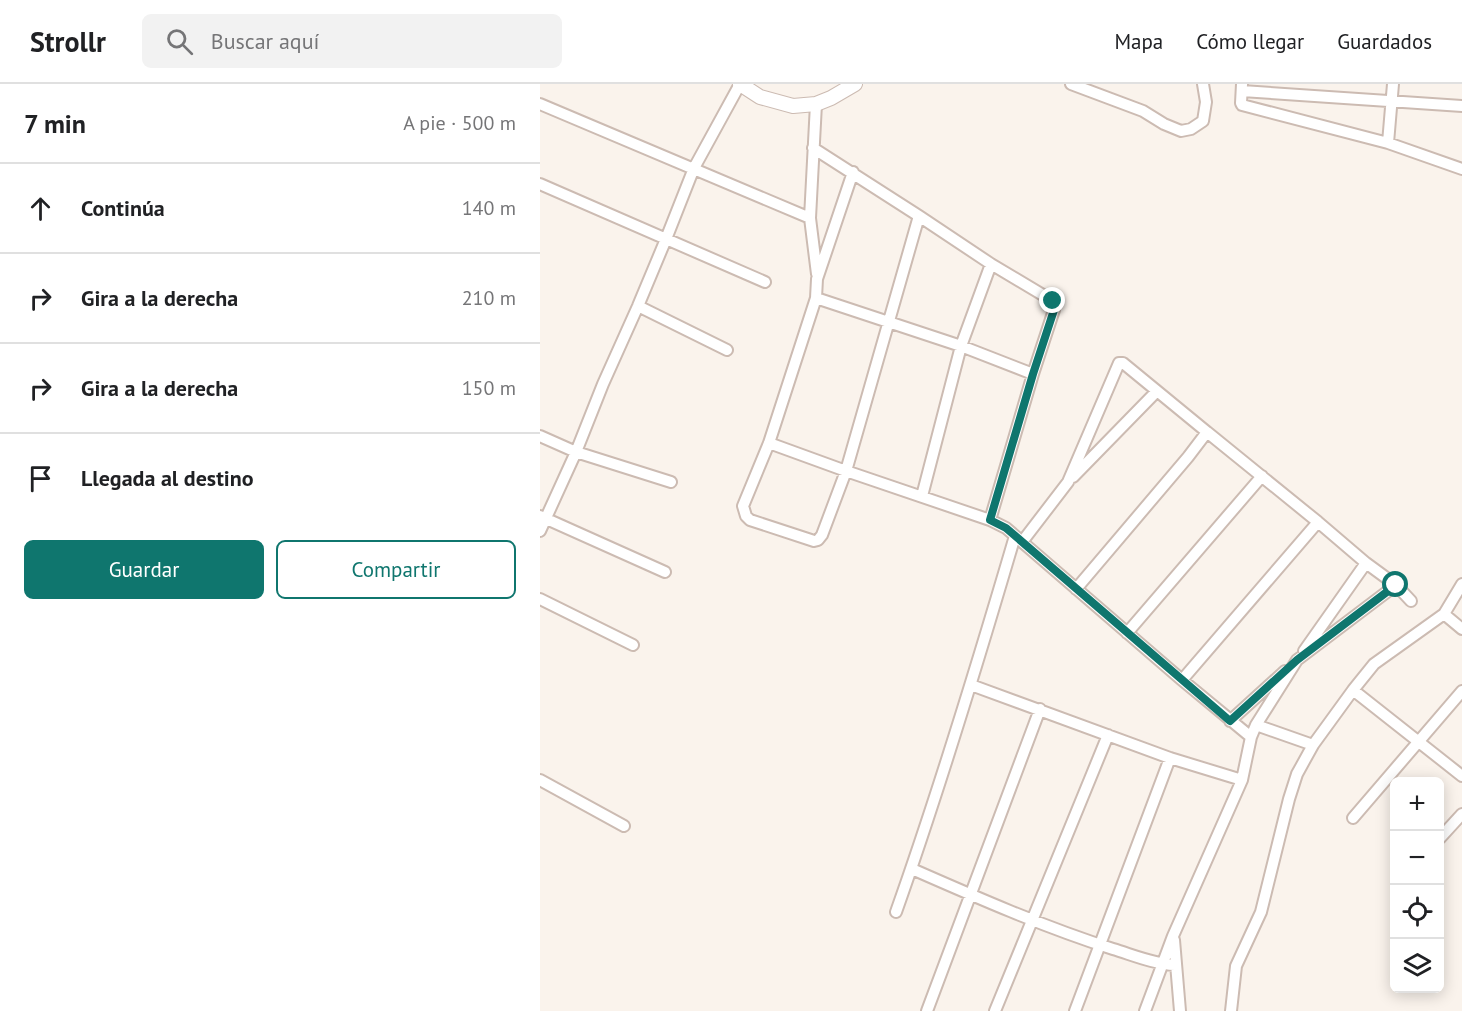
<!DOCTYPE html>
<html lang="es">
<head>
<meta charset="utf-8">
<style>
  :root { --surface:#fff; --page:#f2f2f2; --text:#202124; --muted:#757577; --line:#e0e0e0; --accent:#0f766e }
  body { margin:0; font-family:"PT Sans",sans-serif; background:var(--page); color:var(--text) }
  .controls { position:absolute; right:18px; bottom:18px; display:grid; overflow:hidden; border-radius:9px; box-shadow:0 3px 15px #0003 }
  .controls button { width:54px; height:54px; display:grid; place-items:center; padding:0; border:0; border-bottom:2px solid var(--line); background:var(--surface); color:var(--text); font:30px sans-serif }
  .stop { position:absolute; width:18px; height:18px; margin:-14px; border:4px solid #0f766e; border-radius:50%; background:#fff }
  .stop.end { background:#0f766e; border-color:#fff; box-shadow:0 2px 6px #0008 }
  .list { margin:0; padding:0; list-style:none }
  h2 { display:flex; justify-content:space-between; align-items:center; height:78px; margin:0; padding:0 24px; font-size:26px }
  h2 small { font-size:20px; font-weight:400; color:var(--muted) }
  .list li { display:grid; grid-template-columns:39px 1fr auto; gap:18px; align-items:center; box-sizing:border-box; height:90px; padding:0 24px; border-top:2px solid var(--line) }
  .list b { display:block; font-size:22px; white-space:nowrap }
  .list em { font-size:20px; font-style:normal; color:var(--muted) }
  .actions { display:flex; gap:12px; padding:18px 24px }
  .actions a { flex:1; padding:14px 0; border:2px solid var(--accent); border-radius:9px; text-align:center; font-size:21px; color:var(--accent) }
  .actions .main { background:var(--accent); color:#fff }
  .icon { flex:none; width:33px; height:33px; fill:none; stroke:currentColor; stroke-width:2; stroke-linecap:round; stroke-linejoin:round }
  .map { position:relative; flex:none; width:922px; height:927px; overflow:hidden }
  header { display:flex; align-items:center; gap:36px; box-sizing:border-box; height:84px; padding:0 30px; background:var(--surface); border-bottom:2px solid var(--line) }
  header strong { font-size:28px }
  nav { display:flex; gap:33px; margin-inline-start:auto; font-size:21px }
  .search { width:420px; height:54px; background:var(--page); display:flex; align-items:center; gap:15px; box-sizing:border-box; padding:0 21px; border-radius:9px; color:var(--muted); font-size:22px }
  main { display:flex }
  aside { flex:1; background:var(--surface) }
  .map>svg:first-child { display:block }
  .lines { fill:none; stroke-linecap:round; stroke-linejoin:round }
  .minor-casing { stroke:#ccbbb2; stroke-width:14 }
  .tertiary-casing { stroke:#ccbbb2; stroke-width:16 }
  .minor { stroke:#fff; stroke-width:10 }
  .tertiary { stroke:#fff; stroke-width:14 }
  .route { stroke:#0f766e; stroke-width:8 }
</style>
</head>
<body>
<header>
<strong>Strollr</strong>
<div class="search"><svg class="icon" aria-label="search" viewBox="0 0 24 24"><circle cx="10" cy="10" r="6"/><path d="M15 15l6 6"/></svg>Buscar aquí</div>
<nav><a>Mapa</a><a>Cómo llegar</a><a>Guardados</a></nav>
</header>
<main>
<aside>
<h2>7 min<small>A pie · 500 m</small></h2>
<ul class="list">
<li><svg class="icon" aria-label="ahead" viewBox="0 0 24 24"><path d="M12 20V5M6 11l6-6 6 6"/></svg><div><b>Continúa</b></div><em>140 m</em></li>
<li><svg class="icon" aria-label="right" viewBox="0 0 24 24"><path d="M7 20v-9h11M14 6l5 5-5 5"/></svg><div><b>Gira a la derecha</b></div><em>210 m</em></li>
<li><svg class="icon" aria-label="right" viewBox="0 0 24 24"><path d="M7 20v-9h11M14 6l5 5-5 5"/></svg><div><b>Gira a la derecha</b></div><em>150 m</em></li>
<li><svg class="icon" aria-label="arrive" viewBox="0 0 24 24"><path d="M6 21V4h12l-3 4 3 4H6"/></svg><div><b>Llegada al destino</b></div></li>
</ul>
<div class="actions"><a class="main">Guardar</a><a>Compartir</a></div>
</aside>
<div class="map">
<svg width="922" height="927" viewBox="0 0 922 927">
  <rect width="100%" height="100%" fill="#faf3ec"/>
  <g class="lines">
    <!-- minor casing -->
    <g class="minor-casing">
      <path id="minor" d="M531,0L603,27L624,40L641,47L651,45L663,37L666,18L663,0
        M702,0L701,19L702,21L848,59L922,85
        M702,7L922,22
        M0,20L270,134
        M276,20L270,134L277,190
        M848,59L853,0
        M273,64L379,132L451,180L513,217L514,221V226L493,290L450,436
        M313,88L277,195L276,214L229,359L203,422L206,432L210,436L274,457L278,456L282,451L306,387L379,132
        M0,100L225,198
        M276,214L421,262L493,290
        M98,222L187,266
        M0,352L36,368L131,398
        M229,359L306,387L450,436L466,444L642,596L711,653
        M533,393L617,307
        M382,412L421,262L451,180
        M0,432L125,488
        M0,447L36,368L63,300L98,222L126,155L154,84L200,0
        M482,458L528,398L579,279H583L667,348
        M536,505L648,373L667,348L778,438L826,479L856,501L871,517
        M0,515L93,561
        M904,530L922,545
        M587,549L722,392
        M764,567L826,479
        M642,596L778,438
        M431,601L630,674L702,696
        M813,606L922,692
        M690,637L745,587
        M716,641L773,661
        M0,696L84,742
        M813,734L922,607
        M900,754L922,730
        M372,785C438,814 504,843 573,865C593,871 614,880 635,881
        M356,828C400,704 438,578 475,452
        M634,856L640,927
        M387,927L500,625
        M455,927L568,651
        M535,927L630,674
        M605,927L633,852L702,696L711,653L716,641L757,576L856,501
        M691,927L696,882L721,828L749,715L757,690L773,661L813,606L834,580L904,530L922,500"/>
    </g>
    <!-- tertiary casing -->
    <g class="tertiary-casing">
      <path id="tertiary" d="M200,0L220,13L253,22L276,20L291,14L315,0"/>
    </g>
    <!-- minor -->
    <use href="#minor" class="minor"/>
    <!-- tertiary -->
    <use href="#tertiary" class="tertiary"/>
  </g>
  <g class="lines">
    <!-- route -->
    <path class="route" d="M513,217L514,221V226L493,290L450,436L466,444L690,637L757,576L856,501"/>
  </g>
</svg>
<div class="controls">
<button>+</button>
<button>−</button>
<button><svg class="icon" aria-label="locate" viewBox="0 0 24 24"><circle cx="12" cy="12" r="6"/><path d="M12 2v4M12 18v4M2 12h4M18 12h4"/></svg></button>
<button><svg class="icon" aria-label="layers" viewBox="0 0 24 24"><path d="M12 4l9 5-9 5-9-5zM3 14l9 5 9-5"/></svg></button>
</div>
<div class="stop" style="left:856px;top:501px"></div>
<div class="stop end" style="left:513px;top:217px"></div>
</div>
</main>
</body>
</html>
